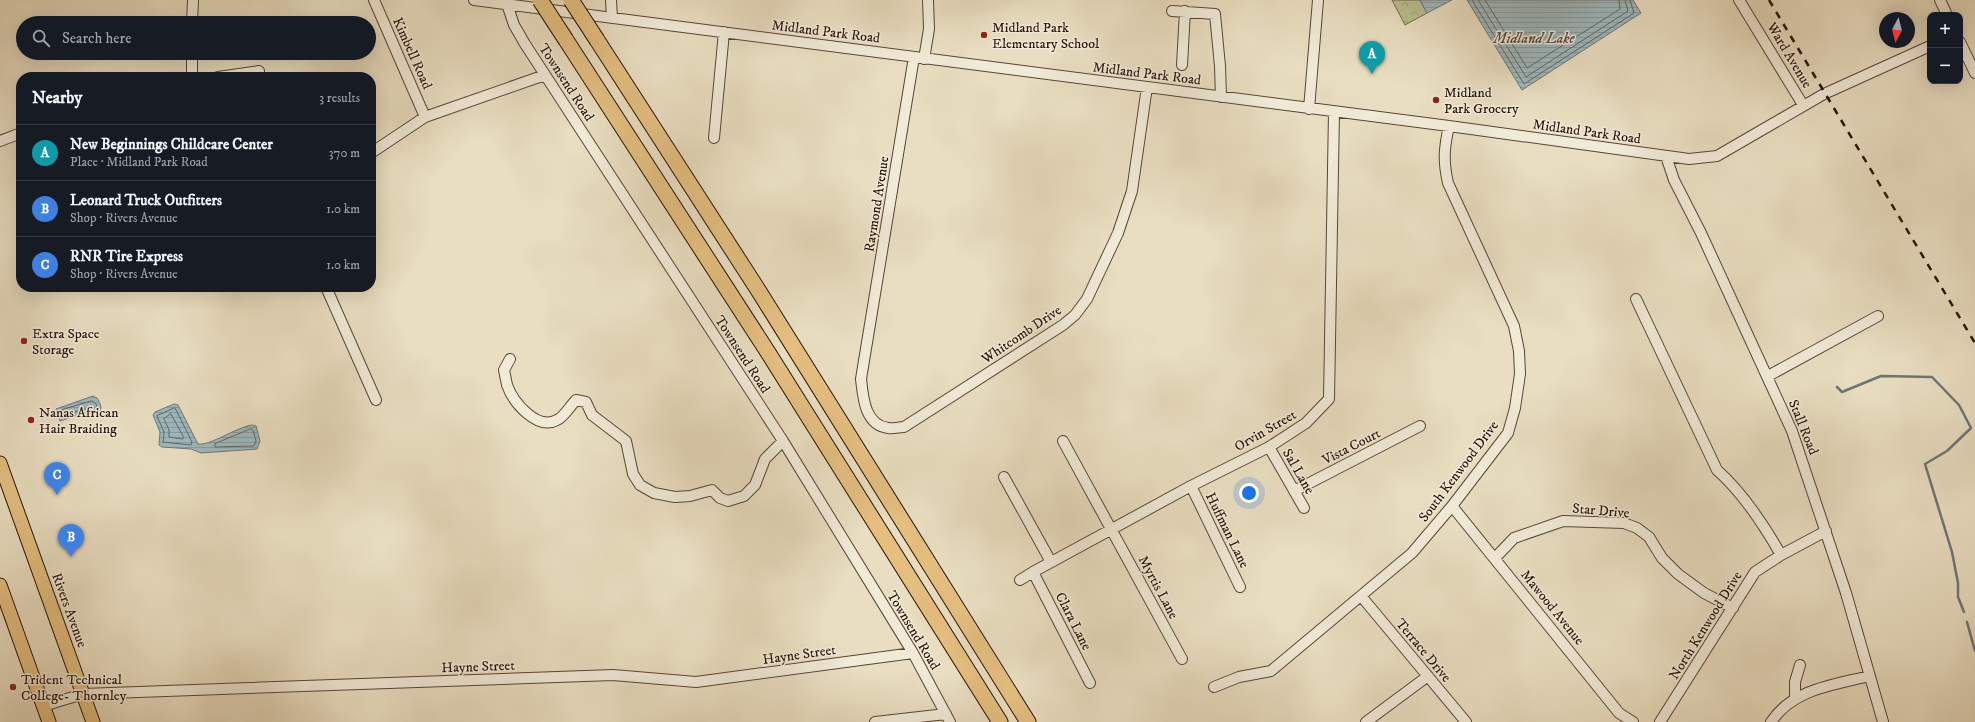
<!DOCTYPE html>
<html lang="en">
<head>
<meta charset="utf-8">
<style>
  :root { --surface:#171b24; --page:#242831; --text:#f1f3f6; --muted:#9ea1a6; --line:#363941; --accent:#d93025 }
  body { margin:0; font-family:"IM FELL DW Pica",serif; background:var(--page); color:var(--text) }
  .controls { position:absolute; right:12px; top:12px; display:grid; overflow:hidden; border-radius:8px; box-shadow:0 4px 16px #0002 }
  .controls button { width:36px; height:36px; display:grid; place-items:center; padding:0; border:0; border-bottom:1px solid var(--line); background:var(--surface); color:var(--text); font:20px sans-serif }
  .compass { position:absolute; left:1879px; top:12px; width:36px; height:36px; border-radius:50%; background:var(--surface); box-shadow:0 4px 16px #0002; rotate:187deg }
  .you { position:absolute; left:1249px; top:493px; width:14px; height:14px; margin:-10px; border:3px solid #fff; border-radius:50%; background:#1a73e8; box-shadow:0 0 0 6px #1a73e833 }
  .badge { display:grid; place-items:center; width:26px; height:26px; border-radius:50%; background:var(--accent); color:#fff; font-size:13px; font-weight:700 }
  .pin { position:absolute; translate:-50% -33px; filter:drop-shadow(0 1px 2px #0008) }
  .pin::after { content:''; position:absolute; top:21px; width:14px; height:12px; background:inherit; clip-path:polygon(0 0,100% 0,50% 100%) }
  .list { margin:0; padding:0; list-style:none }
  h2 { display:flex; justify-content:space-between; align-items:center; height:52px; margin:0; padding:0 16px; font-size:17px }
  h2 small { font-size:13px; font-weight:400; color:var(--muted) }
  .list li { display:grid; grid-template-columns:26px 1fr auto; gap:12px; align-items:center; box-sizing:border-box; height:56px; padding:0 16px; border-top:1px solid var(--line) }
  .list b { display:block; font-size:15px; white-space:nowrap }
  .list p { margin:0; font-size:13px; white-space:nowrap; color:var(--muted) }
  .list em { font-size:13px; font-style:normal; color:var(--muted) }
  .icon { flex:none; width:22px; height:22px; fill:none; stroke:currentColor; stroke-width:2; stroke-linecap:round; stroke-linejoin:round }
  .map { position:relative; flex:none; width:1975px; height:722px; overflow:hidden }
  .search { position:absolute; background:var(--surface); box-shadow:0 4px 16px #0002; left:16px; top:16px; width:360px; height:44px; display:flex; align-items:center; gap:10px; box-sizing:border-box; padding:0 14px; border-radius:22px; color:var(--muted); font-size:15px }
  .panel { position:absolute; background:var(--surface); box-shadow:0 4px 16px #0002; left:16px; top:72px; width:360px; height:220px; border-radius:16px }
  .map>svg:first-child { display:block }
  .park { fill:url(#park-crowns); stroke:#71694c }
  .water { fill:url(#water-rules); stroke:#6d7677 }
  .lines { fill:none; stroke-linecap:round; stroke-linejoin:round }
  .shore { stroke:#626664; stroke-width:1 }
  .stream { stroke:#6d7677; stroke-width:2.5 }
  .minor-casing { stroke:#574538; stroke-width:12 }
  .major-casing { stroke:#26120a; stroke-width:15 }
  .highway-casing { stroke:#26120a; stroke-width:17 }
  .minor { stroke:#f1ead7; stroke-width:10 }
  .major { stroke:#e4bf80; stroke-width:13 }
  .highway { stroke:#e4bf80; stroke-width:15 }
  .rail { stroke:#26120a; stroke-width:2.5; stroke-dasharray:7 7; stroke-linecap:butt }
  .highway-bridge-casing { stroke:#26120a; stroke-width:17; stroke-linecap:butt }
  .highway-bridge { stroke:#e4bf80; stroke-width:15 }
  .poi-dot { fill:#8f2418; stroke:#f1ead7; stroke-width:1.5 }
  .labels { text-anchor:middle; stroke-width:3; stroke-linejoin:round; paint-order:stroke }
  .poi-label { font-size:14px; fill:#26120a; stroke:#f1ead7; text-anchor:start }
  .street-label { font-size:14px; fill:#26120a; stroke:#f1ead7 }
  .water-label { font-size:15px; font-style:italic; fill:#504c49; stroke:#f1ead7 }
</style>
</head>
<body>
<div class="map">
<svg width="1975" height="722" viewBox="0 0 1975 722">
  <defs>
    <pattern id="park-crowns" width="20" height="18" patternUnits="userSpaceOnUse"><rect width="20" height="18" fill="#bcc08f"/><path d="M2 6a3 3 0 1 1 6 0M12 15a3 3 0 1 1 6 0" fill="none" stroke="#a1a47a"/></pattern>
    <pattern id="water-rules" width="6" height="5" patternUnits="userSpaceOnUse"><rect width="6" height="5" fill="#9db9bf"/><path d="M0 2.5h6" fill="none" stroke="#879ea3"/></pattern>
  </defs>
  <rect width="100%" height="100%" fill="#e9dec1"/>
  <filter id="stains"><feTurbulence type="fractalNoise" baseFrequency=".005" numOctaves="4"/><feColorMatrix values="0 0 0 0 .2 0 0 0 0 .09 0 0 0 0 .02 0 0 0 .5 -.17"/></filter>
  <radialGradient id="worn" r=".72"><stop offset=".6" stop-color="#630" stop-opacity="0"/><stop offset="1" stop-color="#630" stop-opacity=".3"/></radialGradient>
  <!-- park -->
  <path class="park" d="M1392,0H1420L1427,13L1405,25Z"/>
  <!-- water -->
  <path class="water" d="M1420,0H1452L1427,13Z
    M1467,0H1633L1641,13L1522,90Z
    M93,396L97,398C100,403 103,408 99,413H84L60,421L56,409Z
    M174,404L178,405L198,444C210,446 237,427 252,425L256,426L260,441L257,449L201,453L191,449L162,447L159,445L160,432L153,415L155,412Z"/>
  <g class="lines">
    <!-- shore -->
    <path class="shore" d="M1472,0L1524,84L1634,13L1630,0
      M1478,0L1526,77L1628,11L1625,0
      M1485,0L1527,68L1620,9L1619,0
      M92,401L97,405L95,410L83,409L63,416L61,415L62,410Z
      M175,408L192,442L191,445L163,442L164,432L157,416Z
      M171,414L183,436V439L169,437V430L164,419Z
      M251,429L253,430L256,441L254,446L215,447V444Z"/>
    <!-- stream -->
    <path class="stream" d="M1837,387L1842,392L1881,376L1932,377L1959,405L1971,428L1947,451L1925,464L1952,552L1958,583V597L1964,612
      M1967,622L1975,651"/>
    <!-- minor casing -->
    <g class="minor-casing">
      <path id="minor" d="M374,0L425,117
        M474,0L1449,126L1689,159L1717,156L1824,94L1930,46
        M611,0L612,18
        M1739,0L1803,105
        M1940,0L1947,15
        M507,4L514,25L525,44L783,441L913,653L950,722
        M1172,11L1215,14L1220,66L1221,97
        M192,23L193,0
        M1960,42L1975,73
        M914,57L861,379C863,398 865,425 888,428C893,429 899,427 904,427L1063,325L1075,315L1087,299L1118,233L1132,191L1147,87
        M924,59L929,29L928,0
        M1182,65L1185,11
        M192,77V53
        M218,77L259,71
        M1309,109L1318,0
        M714,138L724,32
        M0,141L21,133
        M371,153L425,117L545,75
        M1666,156L1674,180L1701,233L1792,431L1846,593L1883,722
        M326,287L376,400
        M1636,299L1717,470C1743,493 1764,525 1781,555
        M510,359L504,370C505,375 506,380 507,385C513,402 537,431 557,420C564,417 570,406 576,400L586,402L592,415L626,441L633,474L640,485L654,493L675,497L690,496L712,490L720,498L728,501L744,496L755,485L765,459L783,441
        M1768,376L1878,316
        M1063,441L1182,659
        M1269,447L1304,508
        M1004,477L1051,562
        M1191,486L1240,587
        M1294,491L1420,426
        M1452,506L1619,713L1633,722
        M1495,558L1514,538L1563,521L1624,523L1637,528L1649,537L1662,558L1678,574L1704,593L1733,608
        M1033,572L1090,683
        M1020,580L1033,572L1191,486L1269,447L1306,423L1329,399L1334,112
        M1361,596L1466,722
        M1214,687L1239,677L1271,671L1412,553L1452,506L1508,433L1515,408L1520,374L1519,351L1514,326L1448,183C1443,161 1444,148 1449,126
        M1795,698V682L1800,665
        M43,706L83,694L613,675L696,682L913,653
        M875,722L946,714
        M1366,722L1428,676
        M1660,722L1755,572L1781,555L1826,531
        M1771,722C1793,689 1833,685 1869,676"/>
    </g>
    <!-- major casing -->
    <g class="major-casing">
      <path id="major" d="M0,463L93,722
        M0,585L49,722"/>
    </g>
    <!-- highway casing -->
    <g class="highway-casing">
      <path id="highway" d="M566,40L769,354L1000,722
        M597,40L760,293L1028,722"/>
    </g>
    <!-- minor -->
    <use href="#minor" class="minor"/>
    <!-- major -->
    <use href="#major" class="major"/>
    <!-- highway -->
    <use href="#highway" class="highway"/>
    <!-- rail -->
    <path class="rail" d="M1769,0L1975,343"/>
    <!-- highway-bridge casing -->
    <g class="highway-bridge-casing">
      <path id="highway-bridge" d="M540,0L566,40
        M571,0L597,40"/>
    </g>
    <!-- highway-bridge -->
    <use href="#highway-bridge" class="highway-bridge"/>
  </g>
  <!-- markers -->
  <g class="poi-dot">
    <circle cx="984" cy="35" r="4"/>
    <circle cx="1436" cy="100" r="4"/>
    <circle cx="24" cy="341" r="4"/>
    <circle cx="31" cy="420" r="4"/>
    <circle cx="13" cy="687" r="4"/>
  </g>
  <g class="labels">
    <!-- poi labels -->
    <g class="poi-label">
      <text x="992" y="32">Midland Park<tspan x="992" dy="16">Elementary School</tspan></text>
      <text x="1444" y="97">Midland<tspan x="1444" dy="16">Park Grocery</tspan></text>
      <text x="32" y="338">Extra Space<tspan x="32" dy="16">Storage</tspan></text>
      <text x="39" y="417">Nanas African<tspan x="39" dy="16">Hair Braiding</tspan></text>
      <text x="21" y="684">Trident Technical<tspan x="21" dy="16">College- Thornley</tspan></text>
    </g>
    <!-- street labels -->
    <g class="street-label">
      <text transform="translate(826 31) rotate(7)" y="5">Midland Park Road</text>
      <text transform="translate(413 53) rotate(66)" y="5">Kimbell Road</text>
      <text transform="translate(1790 55) rotate(59)" y="5">Ward Avenue</text>
      <text transform="translate(1147 73) rotate(7)" y="5">Midland Park Road</text>
      <text transform="translate(567 82) rotate(57)" y="5">Townsend Road</text>
      <text transform="translate(1587 131) rotate(8)" y="5">Midland Park Road</text>
      <text transform="translate(876 204) rotate(-81)" y="5">Raymond Avenue</text>
      <text transform="translate(1021 334) rotate(-34)" y="5">Whitcomb Drive</text>
      <text transform="translate(743 354) rotate(57)" y="5">Townsend Road</text>
      <text transform="translate(1804 427) rotate(68)" y="5">Stall Road</text>
      <text transform="translate(1265 430) rotate(-30)" y="5">Orvin Street</text>
      <text transform="translate(1351 446) rotate(-27)" y="5">Vista Court</text>
      <text transform="translate(1299 471) rotate(60)" y="5">Sal Lane</text>
      <text transform="translate(1458 471) rotate(-53)" y="5">South Kenwood Drive</text>
      <text transform="translate(1601 510) rotate(5)" y="5">Star Drive</text>
      <text transform="translate(1228 530) rotate(64)" y="5">Huffman Lane</text>
      <text transform="translate(1159 587) rotate(62)" y="5">Myrtis Lane</text>
      <text transform="translate(1553 607) rotate(51)" y="5">Mawood Avenue</text>
      <text transform="translate(70 610) rotate(70)" y="5">Rivers Avenue</text>
      <text transform="translate(1074 621) rotate(63)" y="5">Clara Lane</text>
      <text transform="translate(1705 625) rotate(-58)" y="5">North Kenwood Drive</text>
      <text transform="translate(914 630) rotate(59)" y="5">Townsend Road</text>
      <text transform="translate(1424 650) rotate(50)" y="5">Terrace Drive</text>
      <text transform="translate(799 654) rotate(-8)" y="5">Hayne Street</text>
      <text transform="translate(478 666) rotate(-2)" y="5">Hayne Street</text>
    </g>
    <!-- water labels -->
    <g class="water-label">
      <text x="1534" y="43">Midland Lake</text>
    </g>
  </g>
  <rect width="100%" height="100%" filter="url(#stains)"/>
  <rect width="100%" height="100%" fill="url(#worn)"/>
</svg>
<div class="controls">
<button>+</button>
<button>−</button>
</div>
<svg class="compass" viewBox="-18 -18 36 36"><path d="M0-13l5 13h-10z" fill="#e53935"/><path d="M0 13l5-13h-10z" fill="#9ea1a6"/></svg>
<div class="you"></div>
<div class="pin badge" style="left:1372px;top:74px;background:#0f9aa8">A</div>
<div class="pin badge" style="left:71px;top:557px;background:#3f7fe0">B</div>
<div class="pin badge" style="left:57px;top:495px;background:#3f7fe0">C</div>
<div class="search"><svg class="icon" aria-label="search" viewBox="0 0 24 24"><circle cx="10" cy="10" r="6"/><path d="M15 15l6 6"/></svg>Search here</div>
<section class="panel">
<h2>Nearby<small>3 results</small></h2>
<ul class="list">
<li><span class="badge" style="background:#0f9aa8">A</span><div><b>New Beginnings Childcare Center</b><p>Place · Midland Park Road</p></div><em>370 m</em></li>
<li><span class="badge" style="background:#3f7fe0">B</span><div><b>Leonard Truck Outfitters</b><p>Shop · Rivers Avenue</p></div><em>1.0 km</em></li>
<li><span class="badge" style="background:#3f7fe0">C</span><div><b>RNR Tire Express</b><p>Shop · Rivers Avenue</p></div><em>1.0 km</em></li>
</ul>
</section>
</div>
</body>
</html>
